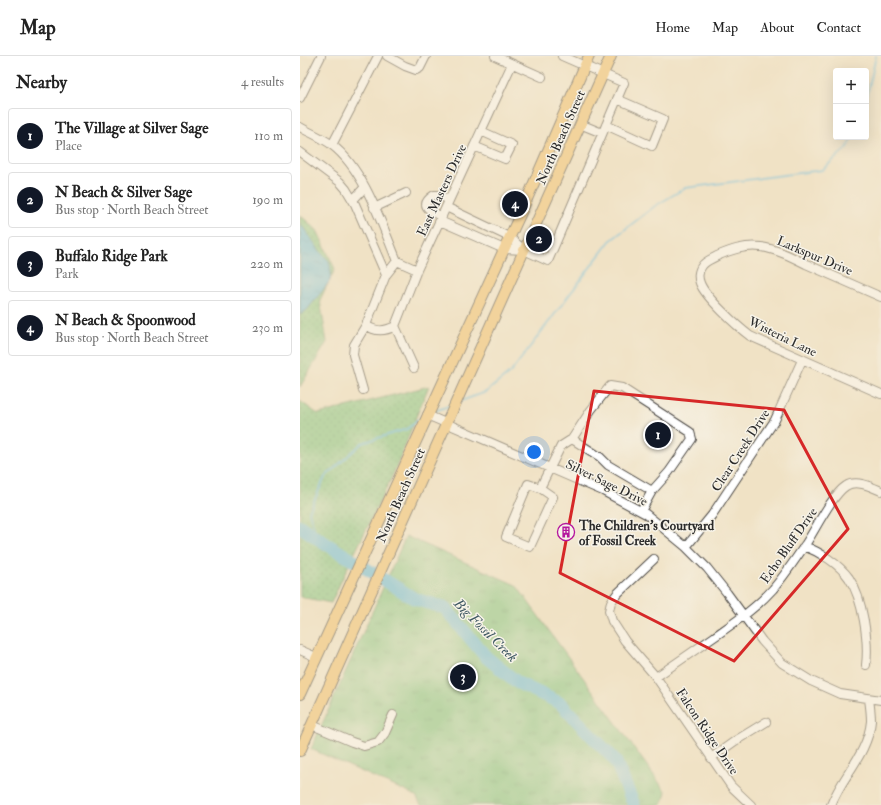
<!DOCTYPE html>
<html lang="en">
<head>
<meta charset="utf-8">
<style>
  :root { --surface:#fff; --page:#f6f6f6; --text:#222; --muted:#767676; --line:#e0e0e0; --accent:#111827 }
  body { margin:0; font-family:"IM FELL Double Pica",serif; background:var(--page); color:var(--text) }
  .controls { position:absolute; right:12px; top:12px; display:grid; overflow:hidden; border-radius:4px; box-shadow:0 4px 16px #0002 }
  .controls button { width:36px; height:36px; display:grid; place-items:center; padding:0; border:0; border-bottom:1px solid var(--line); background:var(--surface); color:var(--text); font:20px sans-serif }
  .you { position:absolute; left:234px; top:396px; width:14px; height:14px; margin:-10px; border:3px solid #fff; border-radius:50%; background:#1a73e8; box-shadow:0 0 0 6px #1a73e833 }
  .badge { display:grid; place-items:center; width:26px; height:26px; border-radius:50%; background:var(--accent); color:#fff; font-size:13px; font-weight:700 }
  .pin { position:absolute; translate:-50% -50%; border:2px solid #fff; box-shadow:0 1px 4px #0006 }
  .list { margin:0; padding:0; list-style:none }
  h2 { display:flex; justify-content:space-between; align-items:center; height:52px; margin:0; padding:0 16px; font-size:17px }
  h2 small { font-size:13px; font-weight:400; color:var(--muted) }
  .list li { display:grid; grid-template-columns:26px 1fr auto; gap:12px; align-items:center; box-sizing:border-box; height:56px; margin:0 8px 8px; padding:0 8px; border:1px solid var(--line); border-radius:4px }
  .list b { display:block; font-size:15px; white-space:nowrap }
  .list p { margin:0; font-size:13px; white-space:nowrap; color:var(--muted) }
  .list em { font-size:13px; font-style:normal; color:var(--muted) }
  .map { position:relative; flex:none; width:581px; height:749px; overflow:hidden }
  header { display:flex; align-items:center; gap:24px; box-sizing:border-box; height:56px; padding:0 20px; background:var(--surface); border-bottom:1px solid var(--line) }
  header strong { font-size:19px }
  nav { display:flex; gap:22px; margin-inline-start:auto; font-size:14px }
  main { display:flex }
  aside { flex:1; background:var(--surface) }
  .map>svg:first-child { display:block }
  .grass { fill:url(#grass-dots); stroke:#557856 }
  .park { fill:url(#park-tufts); stroke:#557856 }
  .water { fill:url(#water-ripples); stroke:#467486 }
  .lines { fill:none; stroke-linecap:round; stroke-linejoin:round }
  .stream { stroke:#62bce0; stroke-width:2 }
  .river { stroke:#62bce0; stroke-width:13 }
  .minor-casing { stroke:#494642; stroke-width:10 }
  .major-casing { stroke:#494642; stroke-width:12 }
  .minor { stroke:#fff; stroke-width:8 }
  .major { stroke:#f4c16a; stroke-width:10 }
  .marked { fill:none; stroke:#d62828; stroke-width:3; stroke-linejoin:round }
  .labels { text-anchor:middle; stroke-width:3; stroke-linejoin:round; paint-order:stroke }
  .street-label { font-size:13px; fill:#2b2b2b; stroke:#f7f3e8 }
  .poi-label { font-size:13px; font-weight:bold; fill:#2b2b2b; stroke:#f7f3e8; text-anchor:start }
  .water-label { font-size:14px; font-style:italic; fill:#3c5661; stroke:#f7f3e8 }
</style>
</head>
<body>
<header>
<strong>Map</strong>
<nav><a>Home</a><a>Map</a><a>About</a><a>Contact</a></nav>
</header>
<main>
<aside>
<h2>Nearby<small>4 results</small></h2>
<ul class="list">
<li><span class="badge">1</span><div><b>The Village at Silver Sage</b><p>Place</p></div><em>110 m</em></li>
<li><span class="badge">2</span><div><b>N Beach &amp; Silver Sage</b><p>Bus stop · North Beach Street</p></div><em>190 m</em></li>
<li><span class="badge">3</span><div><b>Buffalo Ridge Park</b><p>Park</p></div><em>220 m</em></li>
<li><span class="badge">4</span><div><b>N Beach &amp; Spoonwood</b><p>Bus stop · North Beach Street</p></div><em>230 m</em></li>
</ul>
</aside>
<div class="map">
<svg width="581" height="749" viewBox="0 0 581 749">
  <defs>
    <pattern id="grass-dots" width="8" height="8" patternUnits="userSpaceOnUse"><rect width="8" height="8" fill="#7fc682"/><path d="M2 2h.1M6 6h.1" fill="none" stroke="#68a16b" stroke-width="1.8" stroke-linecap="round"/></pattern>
    <pattern id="park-tufts" width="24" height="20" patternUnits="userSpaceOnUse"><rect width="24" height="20" fill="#7fc682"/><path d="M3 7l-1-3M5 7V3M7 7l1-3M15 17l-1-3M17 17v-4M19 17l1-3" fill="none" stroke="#68a16b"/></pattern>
    <pattern id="water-ripples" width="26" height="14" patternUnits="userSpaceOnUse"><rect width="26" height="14" fill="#62bce0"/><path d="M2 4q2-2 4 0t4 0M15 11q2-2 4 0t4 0" fill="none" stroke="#5199b6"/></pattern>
  </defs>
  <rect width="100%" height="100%" fill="#f7f3e8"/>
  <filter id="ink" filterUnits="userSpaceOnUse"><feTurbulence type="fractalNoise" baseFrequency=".025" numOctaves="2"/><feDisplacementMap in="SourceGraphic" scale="8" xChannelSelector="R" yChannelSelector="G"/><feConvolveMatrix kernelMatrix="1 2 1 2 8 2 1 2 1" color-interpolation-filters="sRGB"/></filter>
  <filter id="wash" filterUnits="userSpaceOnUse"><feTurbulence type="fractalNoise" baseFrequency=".012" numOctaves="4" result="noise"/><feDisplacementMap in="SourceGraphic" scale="16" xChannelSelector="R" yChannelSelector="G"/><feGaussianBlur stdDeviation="0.9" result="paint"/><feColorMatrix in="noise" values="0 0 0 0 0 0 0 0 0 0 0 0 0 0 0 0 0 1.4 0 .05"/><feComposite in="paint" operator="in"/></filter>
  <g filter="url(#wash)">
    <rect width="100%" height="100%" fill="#f0e2c5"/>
    <!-- grass -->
    <path class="grass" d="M0,159L17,174L35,213L20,244L27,286L0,331Z
      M129,330C115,361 105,393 91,423C71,465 50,505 31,547L0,541V345L18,358Z"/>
    <!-- park -->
    <path class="park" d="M106,480L216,529L366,736L362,749H121L116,740L11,693Z"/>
    <!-- water -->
    <path class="water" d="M0,167L22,198L29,205L31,215L30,225L7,254L0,259Z"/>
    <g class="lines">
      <!-- stream -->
      <path class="stream" d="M566,45L576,0
        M161,345L186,336L211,316L310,185L355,150L385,132L522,114L547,92L552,81
        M135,355L151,349
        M17,482L9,456L25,421L62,387L107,373L123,360"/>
      <!-- river -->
      <path class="river" d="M0,470L17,482L115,543L145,552L186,601L218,627L260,647L315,704L334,749"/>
    </g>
  </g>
  <g filter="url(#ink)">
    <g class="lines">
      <!-- minor casing -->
      <g class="minor-casing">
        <path id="minor" d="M87,0L105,10L116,14L120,12L126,0
          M195,0L242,21
          M0,42L21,0
          M280,68L302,77
          M306,69L352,90L363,63L317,43
          M0,71C10,77 23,82 32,89C64,113 82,169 97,205L117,214
          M32,89L78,0
          M174,90L205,103L212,89L181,75
          M0,96L40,126L46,133L55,148L86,219
          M53,144L65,131
          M146,151L209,181L224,194L248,205L324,27L262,0
          M74,152L106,137
          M142,161C131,155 117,150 134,139H139L149,144
          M140,165L204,193L224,194
          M581,241C556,230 531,219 506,208C492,201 476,193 461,191C445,189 431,194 417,200C412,203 405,205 402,210C398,215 398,222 400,227C405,241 438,271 450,280L581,338
          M66,269C75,276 84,276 95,270L117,214L212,8
          M95,270L114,312
          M63,334L53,299L54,289L66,269L86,219L97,205
          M127,359L303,435L346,458L386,491L407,512L427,537L462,585L482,607L511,625L540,638L581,644
          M272,383L291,354L310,330L322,332L390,376L392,383L369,416L352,435
          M240,432L253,441L230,491L206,481L228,428L240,432L261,390L272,383L300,401L308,409L352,435L341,455
          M504,490C520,496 539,508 549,522C563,543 569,585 566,609
          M386,491L412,459L475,364L502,304
          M354,503L317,538L311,546L309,555L312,565L325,585L356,621L431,730L451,749
          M0,594L16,601
          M356,621C376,607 395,594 414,581C435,566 456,552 473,533C484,520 495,504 505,489C515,474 532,439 546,430C556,423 572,431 581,435
          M12,669L52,686L64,690L78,686L85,677L93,659
          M411,702L435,685L466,666
          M531,749C542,720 568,698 571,665C571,658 570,650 569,643"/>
      </g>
      <!-- major casing -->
      <g class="major-casing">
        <path id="major" d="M0,638L224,150L289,0
          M0,695L311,0"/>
      </g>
      <!-- minor -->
      <use href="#minor" class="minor"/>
      <!-- major -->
      <use href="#major" class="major"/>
    </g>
  </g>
  <!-- marked area -->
  <path d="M0 0H581V749H0ZM294,335L484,354L548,473L434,605L260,517Z" fill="#f0e2c5" fill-opacity=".55" fill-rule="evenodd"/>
  <path class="marked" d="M294,335L484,354L548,473L434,605L260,517Z"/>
  <!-- icons -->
  <defs>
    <g id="building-ring" transform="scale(0.9)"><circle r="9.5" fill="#f7f3e8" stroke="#b5179e" stroke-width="1.5"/><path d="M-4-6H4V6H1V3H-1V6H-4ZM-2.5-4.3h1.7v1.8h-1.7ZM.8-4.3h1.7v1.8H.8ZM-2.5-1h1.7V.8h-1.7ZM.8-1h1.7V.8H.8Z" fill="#b5179e"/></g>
  </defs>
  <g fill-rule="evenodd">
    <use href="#building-ring" x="266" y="476"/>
  </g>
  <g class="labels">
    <!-- street labels -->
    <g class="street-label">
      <text transform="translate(260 81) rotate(-66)" y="5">North Beach Street</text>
      <text transform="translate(141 134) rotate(-65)" y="5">East Masters Drive</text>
      <text transform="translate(515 199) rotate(23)" y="5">Larkspur Drive</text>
      <text transform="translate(483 280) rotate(26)" y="5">Wisteria Lane</text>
      <text transform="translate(440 394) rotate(-57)" y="5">Clear Creek Drive</text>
      <text transform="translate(307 426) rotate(26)" y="5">Silver Sage Drive</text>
      <text transform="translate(100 439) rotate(-66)" y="5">North Beach Street</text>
      <text transform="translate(488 489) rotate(-55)" y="5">Echo Bluff Drive</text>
      <text transform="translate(408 675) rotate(56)" y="5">Falcon Ridge Drive</text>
    </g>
    <!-- poi labels -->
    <g class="poi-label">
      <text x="279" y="474">The Children's Courtyard<tspan x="279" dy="15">of Fossil Creek</tspan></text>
    </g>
    <!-- water labels -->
    <g class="water-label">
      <text transform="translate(186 574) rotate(45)" y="5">Big Fossil Creek</text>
    </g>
  </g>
</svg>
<div class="controls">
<button>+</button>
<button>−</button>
</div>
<div class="you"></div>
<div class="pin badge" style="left:358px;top:379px">1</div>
<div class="pin badge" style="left:239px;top:183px">2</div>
<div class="pin badge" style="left:163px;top:621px">3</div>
<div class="pin badge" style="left:215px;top:148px">4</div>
</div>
</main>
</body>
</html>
